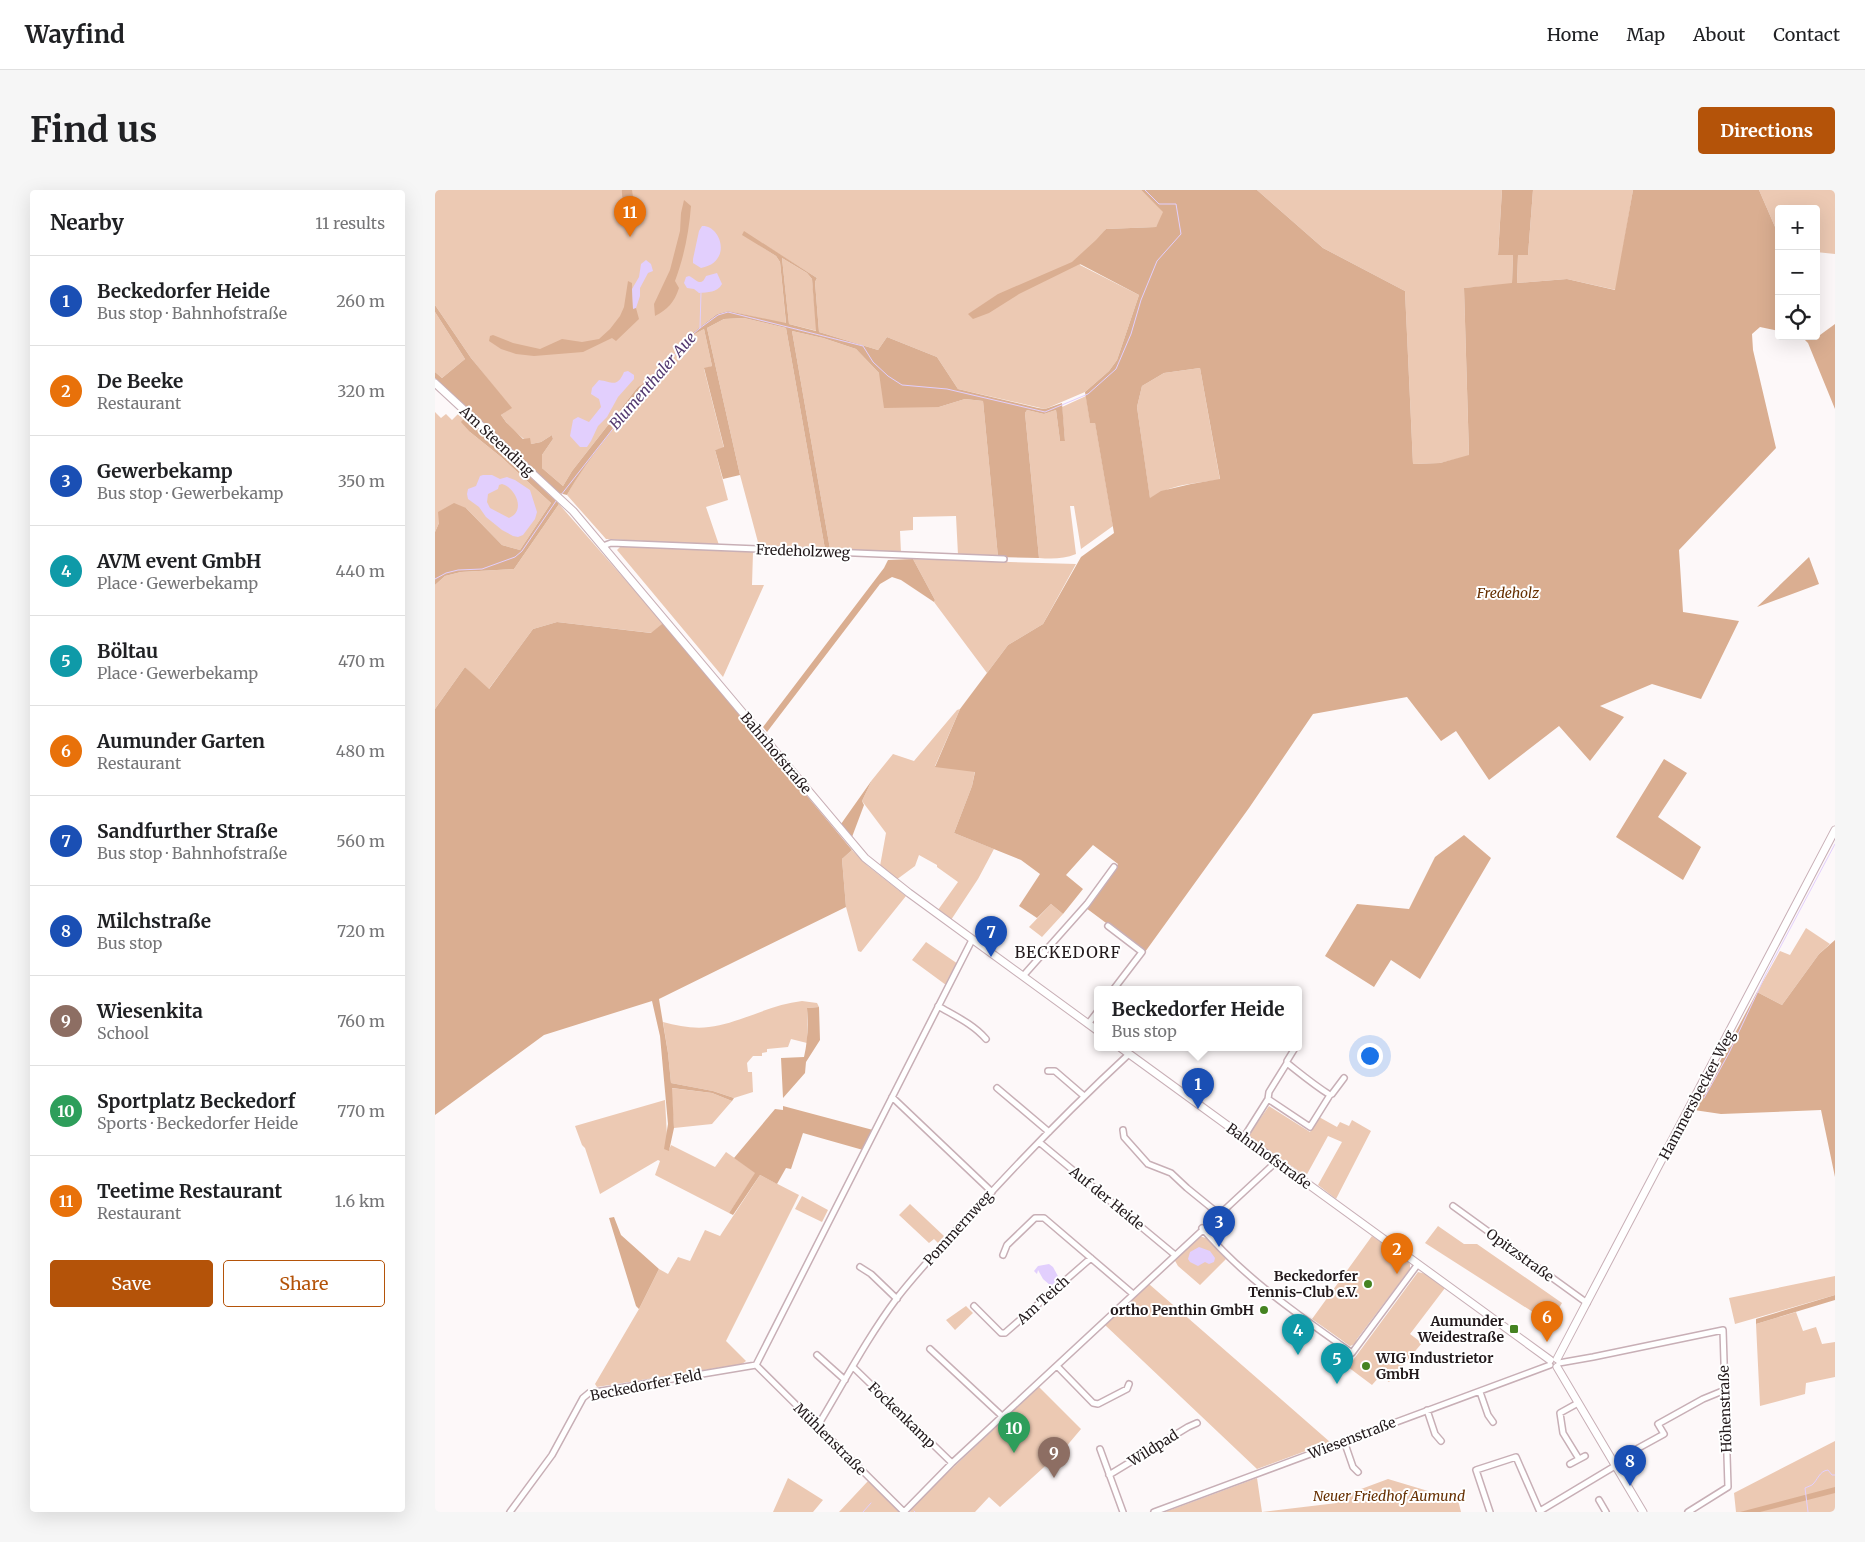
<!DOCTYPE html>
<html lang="en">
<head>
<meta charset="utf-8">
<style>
  :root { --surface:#fff; --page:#f6f6f6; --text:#202124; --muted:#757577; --line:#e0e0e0; --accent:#b45309 }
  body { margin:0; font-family:Merriweather,serif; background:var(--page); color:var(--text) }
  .controls { position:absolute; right:15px; top:15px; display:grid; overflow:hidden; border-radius:5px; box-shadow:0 5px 20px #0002 }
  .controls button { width:45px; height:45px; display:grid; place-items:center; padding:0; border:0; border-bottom:1px solid var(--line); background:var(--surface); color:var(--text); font:25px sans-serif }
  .you { position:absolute; left:934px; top:865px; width:18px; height:18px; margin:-12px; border:4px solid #fff; border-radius:50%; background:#1a73e8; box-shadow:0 0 0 8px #1a73e833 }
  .badge { display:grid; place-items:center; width:32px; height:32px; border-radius:50%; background:var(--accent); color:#fff; font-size:16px; font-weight:700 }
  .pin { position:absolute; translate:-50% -41px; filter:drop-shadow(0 1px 2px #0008) }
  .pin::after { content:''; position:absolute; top:26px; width:18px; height:15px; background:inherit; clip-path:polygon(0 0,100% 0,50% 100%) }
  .popup { position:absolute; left:659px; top:796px; width:208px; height:65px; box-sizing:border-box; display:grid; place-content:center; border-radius:5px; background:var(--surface); filter:drop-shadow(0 1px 4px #0005); font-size:16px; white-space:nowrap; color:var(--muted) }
  .popup b { font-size:19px; color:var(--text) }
  .popup::after { content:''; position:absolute; left:50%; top:100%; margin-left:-10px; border:10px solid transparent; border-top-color:var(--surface) }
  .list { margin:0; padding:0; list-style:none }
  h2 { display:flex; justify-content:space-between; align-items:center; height:65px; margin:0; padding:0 20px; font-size:21px }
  h2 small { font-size:16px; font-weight:400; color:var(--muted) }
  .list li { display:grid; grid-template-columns:32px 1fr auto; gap:15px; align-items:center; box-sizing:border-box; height:90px; padding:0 20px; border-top:1px solid var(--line) }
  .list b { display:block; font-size:19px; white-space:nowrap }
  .list p { margin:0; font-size:16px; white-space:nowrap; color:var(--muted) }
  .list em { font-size:16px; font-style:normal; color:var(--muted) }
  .actions { display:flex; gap:10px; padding:15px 20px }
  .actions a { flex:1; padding:11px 0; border:1px solid var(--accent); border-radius:5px; text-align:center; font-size:18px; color:var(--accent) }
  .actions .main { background:var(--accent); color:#fff }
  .icon { flex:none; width:28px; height:28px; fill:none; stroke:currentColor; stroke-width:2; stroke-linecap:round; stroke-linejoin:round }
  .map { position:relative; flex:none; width:1400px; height:1322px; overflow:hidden; border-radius:5px }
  header { display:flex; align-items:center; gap:30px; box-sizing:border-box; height:70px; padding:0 25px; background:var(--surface); border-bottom:1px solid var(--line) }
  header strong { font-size:24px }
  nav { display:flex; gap:28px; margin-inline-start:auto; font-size:18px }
  .intro { display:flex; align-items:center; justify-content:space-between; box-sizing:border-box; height:120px; padding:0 30px }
  h1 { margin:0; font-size:35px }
  .button { padding:12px 22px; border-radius:5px; background:var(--accent); color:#fff; font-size:18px; font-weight:700 }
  main { display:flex; gap:30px; padding:0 30px }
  aside { flex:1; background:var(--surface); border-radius:5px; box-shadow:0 5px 20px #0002 }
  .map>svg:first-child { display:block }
  .green { fill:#ecc9b3 }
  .forest { fill:#daae91; fill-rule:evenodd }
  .water { fill:#e2cffd; fill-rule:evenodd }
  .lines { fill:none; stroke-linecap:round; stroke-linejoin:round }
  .stream { stroke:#e2cffd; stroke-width:1 }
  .street-casing { stroke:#c8afb6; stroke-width:8 }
  .secondary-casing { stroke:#c8afb6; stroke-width:9 }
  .street { stroke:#fff; stroke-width:5 }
  .secondary { stroke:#fff; stroke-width:7 }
  .poi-dot { fill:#458321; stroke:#fff; stroke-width:2 }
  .labels { text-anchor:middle; stroke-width:4; stroke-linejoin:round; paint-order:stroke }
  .street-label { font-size:14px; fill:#231a1c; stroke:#fff }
  .park-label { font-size:14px; font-style:italic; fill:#662f00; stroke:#fff }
  .poi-label { font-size:14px; font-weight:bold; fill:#231a1c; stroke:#fff; text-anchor:end }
  .water-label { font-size:15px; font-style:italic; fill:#52386f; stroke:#fff }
  .quarter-label { font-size:16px; letter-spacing:1px; fill:#231a1c; stroke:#fff }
</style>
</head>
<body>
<header>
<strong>Wayfind</strong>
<nav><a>Home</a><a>Map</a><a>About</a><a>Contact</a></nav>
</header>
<div class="intro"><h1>Find us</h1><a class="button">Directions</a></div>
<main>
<aside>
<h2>Nearby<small>11 results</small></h2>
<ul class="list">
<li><span class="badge" style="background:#1a4fb4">1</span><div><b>Beckedorfer Heide</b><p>Bus stop · Bahnhofstraße</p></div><em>260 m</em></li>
<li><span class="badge" style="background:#e8710a">2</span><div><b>De Beeke</b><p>Restaurant</p></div><em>320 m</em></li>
<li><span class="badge" style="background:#1a4fb4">3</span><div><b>Gewerbekamp</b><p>Bus stop · Gewerbekamp</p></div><em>350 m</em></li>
<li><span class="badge" style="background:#0f9aa8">4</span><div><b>AVM event GmbH</b><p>Place · Gewerbekamp</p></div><em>440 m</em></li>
<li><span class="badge" style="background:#0f9aa8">5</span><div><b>Böltau</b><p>Place · Gewerbekamp</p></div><em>470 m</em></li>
<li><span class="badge" style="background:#e8710a">6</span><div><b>Aumunder Garten</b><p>Restaurant</p></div><em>480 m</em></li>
<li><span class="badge" style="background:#1a4fb4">7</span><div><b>Sandfurther Straße</b><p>Bus stop · Bahnhofstraße</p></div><em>560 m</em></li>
<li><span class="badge" style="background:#1a4fb4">8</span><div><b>Milchstraße</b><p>Bus stop</p></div><em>720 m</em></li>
<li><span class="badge" style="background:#8d6e63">9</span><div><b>Wiesenkita</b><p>School</p></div><em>760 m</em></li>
<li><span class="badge" style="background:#2e9e5b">10</span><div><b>Sportplatz Beckedorf</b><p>Sports · Beckedorfer Heide</p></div><em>770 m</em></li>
<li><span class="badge" style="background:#e8710a">11</span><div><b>Teetime Restaurant</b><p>Restaurant</p></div><em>1.6 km</em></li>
</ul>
<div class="actions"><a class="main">Save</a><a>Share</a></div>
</aside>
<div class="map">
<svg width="1400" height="1322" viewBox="0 0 1400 1322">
  <rect width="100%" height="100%" fill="#fdf8f9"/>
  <!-- green -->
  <path class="green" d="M0,0H706L729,22L721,37L671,39L645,75L704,105L682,170L674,181L650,202L610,219L523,199L502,167L452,147L443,160L384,142L380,92L382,88L325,52L324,55L341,66L345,72L351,134L293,121L282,124L256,144L253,149V161L258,154L260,144L269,139L277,176L269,179L289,258L280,260L293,310L271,317L284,355L171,349L132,305C153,266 189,225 219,191L202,198L137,281L128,296L107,278V265L118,249L117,245L106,252L96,254C84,246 74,237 66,225L76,218L36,168L0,115Z
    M822,0H1067L1063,64L1078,65L1077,94L1029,98L1034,266L1005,273L978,274L970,101L888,58Z
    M1098,0H1198L1181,100L1132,89L1082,93L1083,65H1093Z
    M1324,0H1400V64L1381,62V19H1344V46Z
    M347,68L372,83L377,89L382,141L354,134Z
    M0,122L30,169L7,188L0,182Z
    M309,128L351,138L390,359L324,356L305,285L272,138L289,129Z
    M357,141L388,148L421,159L444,183L504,217L530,209L548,211L563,367L523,365L521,326L478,327V340L465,341L466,363L395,359Z
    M765,178L785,290C761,293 735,294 715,309L702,217L707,196L729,183Z
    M651,206L655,232H660L678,336L646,359L639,316H635L641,364C629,369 617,369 604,368L590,223L592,220L609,224L621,220L625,251H630L627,217Z
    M26,221L31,226L35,242L66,267L116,313L85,360L67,355L31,318L4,333L0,342V222L6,228L11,224L17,230Z
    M124,314L228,433L217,443L122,432L98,439L53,500L30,477L0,519V395L10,386L26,382L79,379Z
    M186,356L318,362L317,395H329L288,487L182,360Z
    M478,369L641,374L608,434L573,455L552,483L499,412L500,410Z
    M525,519L500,576L540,581L537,596L519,643L559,659L543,689L516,730L503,720L523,692L502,677V675L484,665L480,676L461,690L445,676L451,643L427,611L437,590L458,564L479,571L522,520Z
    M417,660L433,676L471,706L426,762L423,761L411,717L407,669Z
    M616,714L628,724L607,747L594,737Z
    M1371,738L1395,754L1384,764L1347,815L1322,802L1345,761L1355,765Z
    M491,752L523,774L511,795L477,770Z
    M367,811L382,813L384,817L372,818V853L356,849L353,857L332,859V862L327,863V866H318L312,873L313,882H317L318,902L299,908L278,901L236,893L233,863L228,832C243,836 259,839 274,837C306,833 333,815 367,811Z
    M236,898L277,903L297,911L277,934L239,938Z
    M230,910L232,947L234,960L236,955L280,977L291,962L321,983L294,1023L220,985L225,971L223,970L165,1004L150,958L147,955L140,936Z
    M834,916L875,942L884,927L902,937L905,932L914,936L917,930L936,941L901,1009L883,995L907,952L893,946L871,986L813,946Z
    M325,985L364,1005L291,1151L311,1171L307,1174L162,1197L160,1194L204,1119L224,1079L233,1084L243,1067L255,1071L270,1040L285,1046Z
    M367,1006L393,1020L387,1032L360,1019Z
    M475,1014L509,1046L503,1053L499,1049L494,1053L464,1025Z
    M1003,1036L1029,1054H1042L1127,1113L1115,1133L990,1053Z
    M764,1046L771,1048L791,1069L765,1095L743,1076L739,1069Z
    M937,1046L972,1070L975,1074V1079L922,1149L920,1154L915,1156L877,1129Z
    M983,1082L991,1084L1010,1098L975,1144L987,1153L954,1192L945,1186L937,1195L913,1177Z
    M1400,1086V1105L1300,1134L1294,1108Z
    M714,1094L895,1252L822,1279L670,1135Z
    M531,1116L538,1123L520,1140L511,1130Z
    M1361,1122L1368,1141L1381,1137L1387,1154L1400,1152V1187L1371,1193L1370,1204L1325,1216L1321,1134Z
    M604,1197L646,1239L630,1258L565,1317L554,1307L540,1322H475L477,1316Z
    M1400,1251V1322H1301L1299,1303Z
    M353,1288L388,1310L378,1322H338Z
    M822,1288L827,1322L902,1313V1308L953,1289L1023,1310L1026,1322H730Z
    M433,1291L465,1322H404Z"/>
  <!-- forest -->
  <path class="forest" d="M187,0H197L202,35L195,33C193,22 186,11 187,0Z
    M706,0H822L888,58L970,101L978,274L1005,273L1034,265L1029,98L1077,93L1078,65H1063L1067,0H1098L1093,65H1083L1082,93L1132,89L1180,100L1198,0H1324L1344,46V141L1325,137L1317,144L1318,160L1341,258L1244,360L1248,422L1304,431L1266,509L1217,494L1165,516L1189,527L1155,571L1124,536L1054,590L1021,541L1006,551L972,507L878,524L814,618L710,762L651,718L683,674L658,655L631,685L648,699L628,724L616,714L602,728L584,716L605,684L586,670L519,643L537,596L540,582L500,577L525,519L573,455L608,434L646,367L679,343L660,233H655L650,202L674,181L682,170L704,105L645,74L584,104L554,123L538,129L533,124L563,104L637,72L661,50L671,39L721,37L728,22ZM765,178L785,289L756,294L726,301L715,308L702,217L707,196L729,183Z
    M249,10L256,16C254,42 249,67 240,91L244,98C239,113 233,119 220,126L219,114L235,80L245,41L246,23Z
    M309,41L382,88L380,92L384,142L443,160L452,147L502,167L523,199L603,218L610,219L627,213L630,251H625L621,220L609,224L592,220L590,223L604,368L563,367L548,211L530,209L504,217L449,218L444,183L421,159L388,148L357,141L395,359H390L351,138L309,128L289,129L272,138L305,285L288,289L280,260L289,257L269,178L277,176L269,139L260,144L256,159L252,161L253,149L256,144L282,124L293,121L351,133L345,72L341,66L307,45ZM347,68L372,83L377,89L381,141L354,134Z
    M193,91L197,93L198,118H201L204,129L181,151L177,148L148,162L99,166L81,164L66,159L54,151L55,146L58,145L78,153L105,159L127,149L147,152L164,149L175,139L185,126L189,117Z
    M0,115L36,168L77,218L66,225L71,232L88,249L95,248L96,254L106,252L117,245L118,249L107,265V278L128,296L137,281L202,198L216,188L219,191C189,225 154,266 132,305L124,303L0,188V182L7,188L30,169L0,122Z
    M1400,134V219L1373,153L1366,146H1381V136L1385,145Z
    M31,226L124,314L79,379L26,382L10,386L0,395V342L4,333L3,322L19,313L31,318L67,355L85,360L116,313L66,267L35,242L26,232Z
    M1374,367L1384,394L1322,417Z
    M478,369L500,410L499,412L466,390L457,387L445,394L332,542L328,537L449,378L453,370Z
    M122,432L216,443L228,433L417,660L407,669L411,717L224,809L233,863L236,893L278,901L299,908L297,911L277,903L237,898L239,938L234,961L229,959L233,934L225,846L217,811L109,845L0,925V519L30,477L54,499L98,439Z
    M1229,569L1252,583L1223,627L1266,657L1248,690L1181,647Z
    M437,590L427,611L429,615L417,647L406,634Z
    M1029,645L1056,668L985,789L956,770L939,797L890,766L922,714L974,719L1000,667Z
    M1400,750V987L1386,920L1286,924L1259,920L1322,802L1347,815L1384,764Z
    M384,817L385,850L371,872L370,883L348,908L346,868L369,867C373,850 373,835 372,818Z
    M348,916L438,940L428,960L368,943L356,979L351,978L342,994L325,985L298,1025L294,1023L320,983L299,968L340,919L348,920Z
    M179,1027L186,1045L224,1079L204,1119L201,1116L174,1028Z
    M1400,1105V1110L1321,1134V1129Z
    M1400,1297V1303L1325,1322H1305Z"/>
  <!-- water -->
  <path class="water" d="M267,36C286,35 298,72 266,78L258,73V69L264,41Z
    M211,70L216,74L218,81L213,83L205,98V106L201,118L198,119L197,99L204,87L206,74Z
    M282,83L287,94C282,103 273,102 264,103L259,99L252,98L249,93L251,87L254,86C261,89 266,98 271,86Z
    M193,181L199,185V189L183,207L172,227L163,236L156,251L152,257H145L135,246L138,230L143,227L154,232L166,217L164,209L156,204L157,198L164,190C178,192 182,198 189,182Z
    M48,285H57L65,289L72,287L80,290L95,300L102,322L100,329L88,345L83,347L78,346L67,340L51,327L44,317L33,309L32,304L33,299L41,296L45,286ZM67,294C81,298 91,321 74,328L55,318L52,312L53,304L63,299L64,295Z
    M764,1057L775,1061L780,1068L779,1072L774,1074L770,1072L763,1076L755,1072L753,1069L755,1062Z
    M614,1074L618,1077L624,1088L616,1096L608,1089L603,1080L602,1084L599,1081L603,1076Z"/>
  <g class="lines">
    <!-- stream -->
    <path class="stream" d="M265,138L266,103
      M126,305L184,231L197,211L211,199L232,170L250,157L258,144L265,138L283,125L293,122L428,156L438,172L453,186L467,195L512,199L610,222L653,204L681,179L696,144L706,110L722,71L746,44L741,14H724L710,0
      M0,389L11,383L23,380L47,379L80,367L87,361L121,311
      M1269,908L1294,863L1331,784L1400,654
      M479,1321L480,1322
      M428,1322L436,1313
      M1373,1322L1370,1298L1377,1295C1383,1290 1384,1281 1393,1280L1397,1285H1400"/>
    <!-- street casing -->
    <g class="street-casing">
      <path id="street" d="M168,356L176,353L569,369
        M673,736L707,762L678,800
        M588,786L652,714L679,677
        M503,816C520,826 538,834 551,849
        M653,834L663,821
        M852,873V871L860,858
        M613,881H620L649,906
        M562,898L614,942
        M895,905L897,904L909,888
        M457,907L557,1002
        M688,940L689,947L713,974L736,983L752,998L784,1024
        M809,947L833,909L875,937L895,905C879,895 866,884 852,873L834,902L833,909
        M604,952L740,1065
        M1018,1016L1152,1113
        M767,1038C809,1088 865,1126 917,1163L983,1074
        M568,1065L572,1055L600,1028H609L698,1104
        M425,1077L436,1084L462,1109
        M539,1116L566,1143H570L656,1068
        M495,1159L568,1227
        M382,1165L410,1190
        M1124,1173L1158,1167L1288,1140L1293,1297L1253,1322
        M321,1175L537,750
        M321,1175L469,1322
        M622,1176L658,1213L663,1214L692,1199L694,1194
        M418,1177L517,1273
        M1045,1202L1053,1225L1058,1232
        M1143,1213L1125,1223L1128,1243L1144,1269
        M992,1220L1000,1244L1006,1251
        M382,1237C408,1194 432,1148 462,1108C486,1077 513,1049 540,1020C589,966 640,914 694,864
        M909,1251L918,1277L923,1282
        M665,1259L688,1322
        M1178,1272L1229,1244L1223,1234L1268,1209L1290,1200
        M1135,1274L1150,1266
        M674,1285L753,1237L762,1233
        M1164,1310L1171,1322
        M1105,1321L1180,1276
        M75,1322L117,1265L148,1208L154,1203L321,1175
        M469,1322L517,1273L842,971
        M719,1322L1115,1175
        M1055,1322L1041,1280L1081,1267L1105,1322"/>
    </g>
    <!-- secondary casing -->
    <g class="secondary-casing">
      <path id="secondary" d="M0,193L138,321L430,668L474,703L663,841
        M686,858L1115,1170
        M1122,1169L1400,640
        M1122,1177L1208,1322"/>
    </g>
    <!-- street -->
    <use href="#street" class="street"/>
    <!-- secondary -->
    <use href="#secondary" class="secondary"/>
  </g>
  <!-- markers -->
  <g class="poi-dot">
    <circle cx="933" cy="1094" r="5"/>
    <circle cx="829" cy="1120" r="5"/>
    <rect x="1074" y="1134" width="10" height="10" rx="2.5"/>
    <circle cx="931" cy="1176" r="5"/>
  </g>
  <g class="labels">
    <!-- street labels -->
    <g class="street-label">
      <text transform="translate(62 251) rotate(43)" y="5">Am Steending</text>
      <text transform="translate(368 361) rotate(2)" y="5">Fredeholzweg</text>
      <text transform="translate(341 563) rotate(50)" y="5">Bahnhofstraße</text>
      <text transform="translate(1262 905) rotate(-62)" y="5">Hammersbecker Weg</text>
      <text transform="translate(834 966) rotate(36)" y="5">Bahnhofstraße</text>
      <text transform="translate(672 1008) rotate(39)" y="5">Auf der Heide</text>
      <text transform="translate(523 1038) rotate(-48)" y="5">Pommernweg</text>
      <text transform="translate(1085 1065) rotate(36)" y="5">Opitzstraße</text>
      <text transform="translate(608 1110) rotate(-42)" y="5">Am Teich</text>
      <text transform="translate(211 1195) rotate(-11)" y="5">Beckedorfer Feld</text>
      <text transform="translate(1290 1219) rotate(-92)" y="5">Höhenstraße</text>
      <text transform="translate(467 1225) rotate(44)" y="5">Fockenkamp</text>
      <text transform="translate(917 1248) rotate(-21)" y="5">Wiesenstraße</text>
      <text transform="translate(395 1249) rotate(45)" y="5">Mühlenstraße</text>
      <text transform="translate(718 1258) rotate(-32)" y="5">Wildpad</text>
    </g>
    <!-- park labels -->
    <g class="park-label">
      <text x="1073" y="408">Fredeholz</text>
      <text x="954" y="1311">Neuer Friedhof Aumund</text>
    </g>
    <!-- poi labels -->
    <g class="poi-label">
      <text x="923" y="1091">Beckedorfer<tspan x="923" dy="16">Tennis-Club e.V.</tspan></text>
      <text x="819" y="1125">ortho Penthin GmbH</text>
      <text x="1069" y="1136">Aumunder<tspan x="1069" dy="16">Weidestraße</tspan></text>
      <text x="941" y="1173" text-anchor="start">WIG Industrietor<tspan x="941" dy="16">GmbH</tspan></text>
    </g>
    <!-- water labels -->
    <g class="water-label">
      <text transform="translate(218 191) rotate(-49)" y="5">Blumenthaler Aue</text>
    </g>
    <!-- quarter labels -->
    <g class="quarter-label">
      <text x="633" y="768">BECKEDORF</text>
    </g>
  </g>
</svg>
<div class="controls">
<button>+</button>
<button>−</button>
<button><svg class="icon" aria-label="locate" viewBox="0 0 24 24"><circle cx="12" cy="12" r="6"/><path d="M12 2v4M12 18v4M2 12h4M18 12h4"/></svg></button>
</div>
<div class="you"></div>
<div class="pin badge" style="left:763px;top:919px;background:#1a4fb4">1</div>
<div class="popup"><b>Beckedorfer Heide</b>Bus stop</div>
<div class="pin badge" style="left:962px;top:1084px;background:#e8710a">2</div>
<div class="pin badge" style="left:784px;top:1057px;background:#1a4fb4">3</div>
<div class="pin badge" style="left:863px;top:1165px;background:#0f9aa8">4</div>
<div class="pin badge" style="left:902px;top:1194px;background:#0f9aa8">5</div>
<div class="pin badge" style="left:1112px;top:1152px;background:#e8710a">6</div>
<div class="pin badge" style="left:556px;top:767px;background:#1a4fb4">7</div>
<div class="pin badge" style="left:1195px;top:1296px;background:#1a4fb4">8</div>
<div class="pin badge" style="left:619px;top:1288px;background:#8d6e63">9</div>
<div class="pin badge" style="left:579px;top:1263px;background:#2e9e5b">10</div>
<div class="pin badge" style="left:195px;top:47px;background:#e8710a">11</div>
</div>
</main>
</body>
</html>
